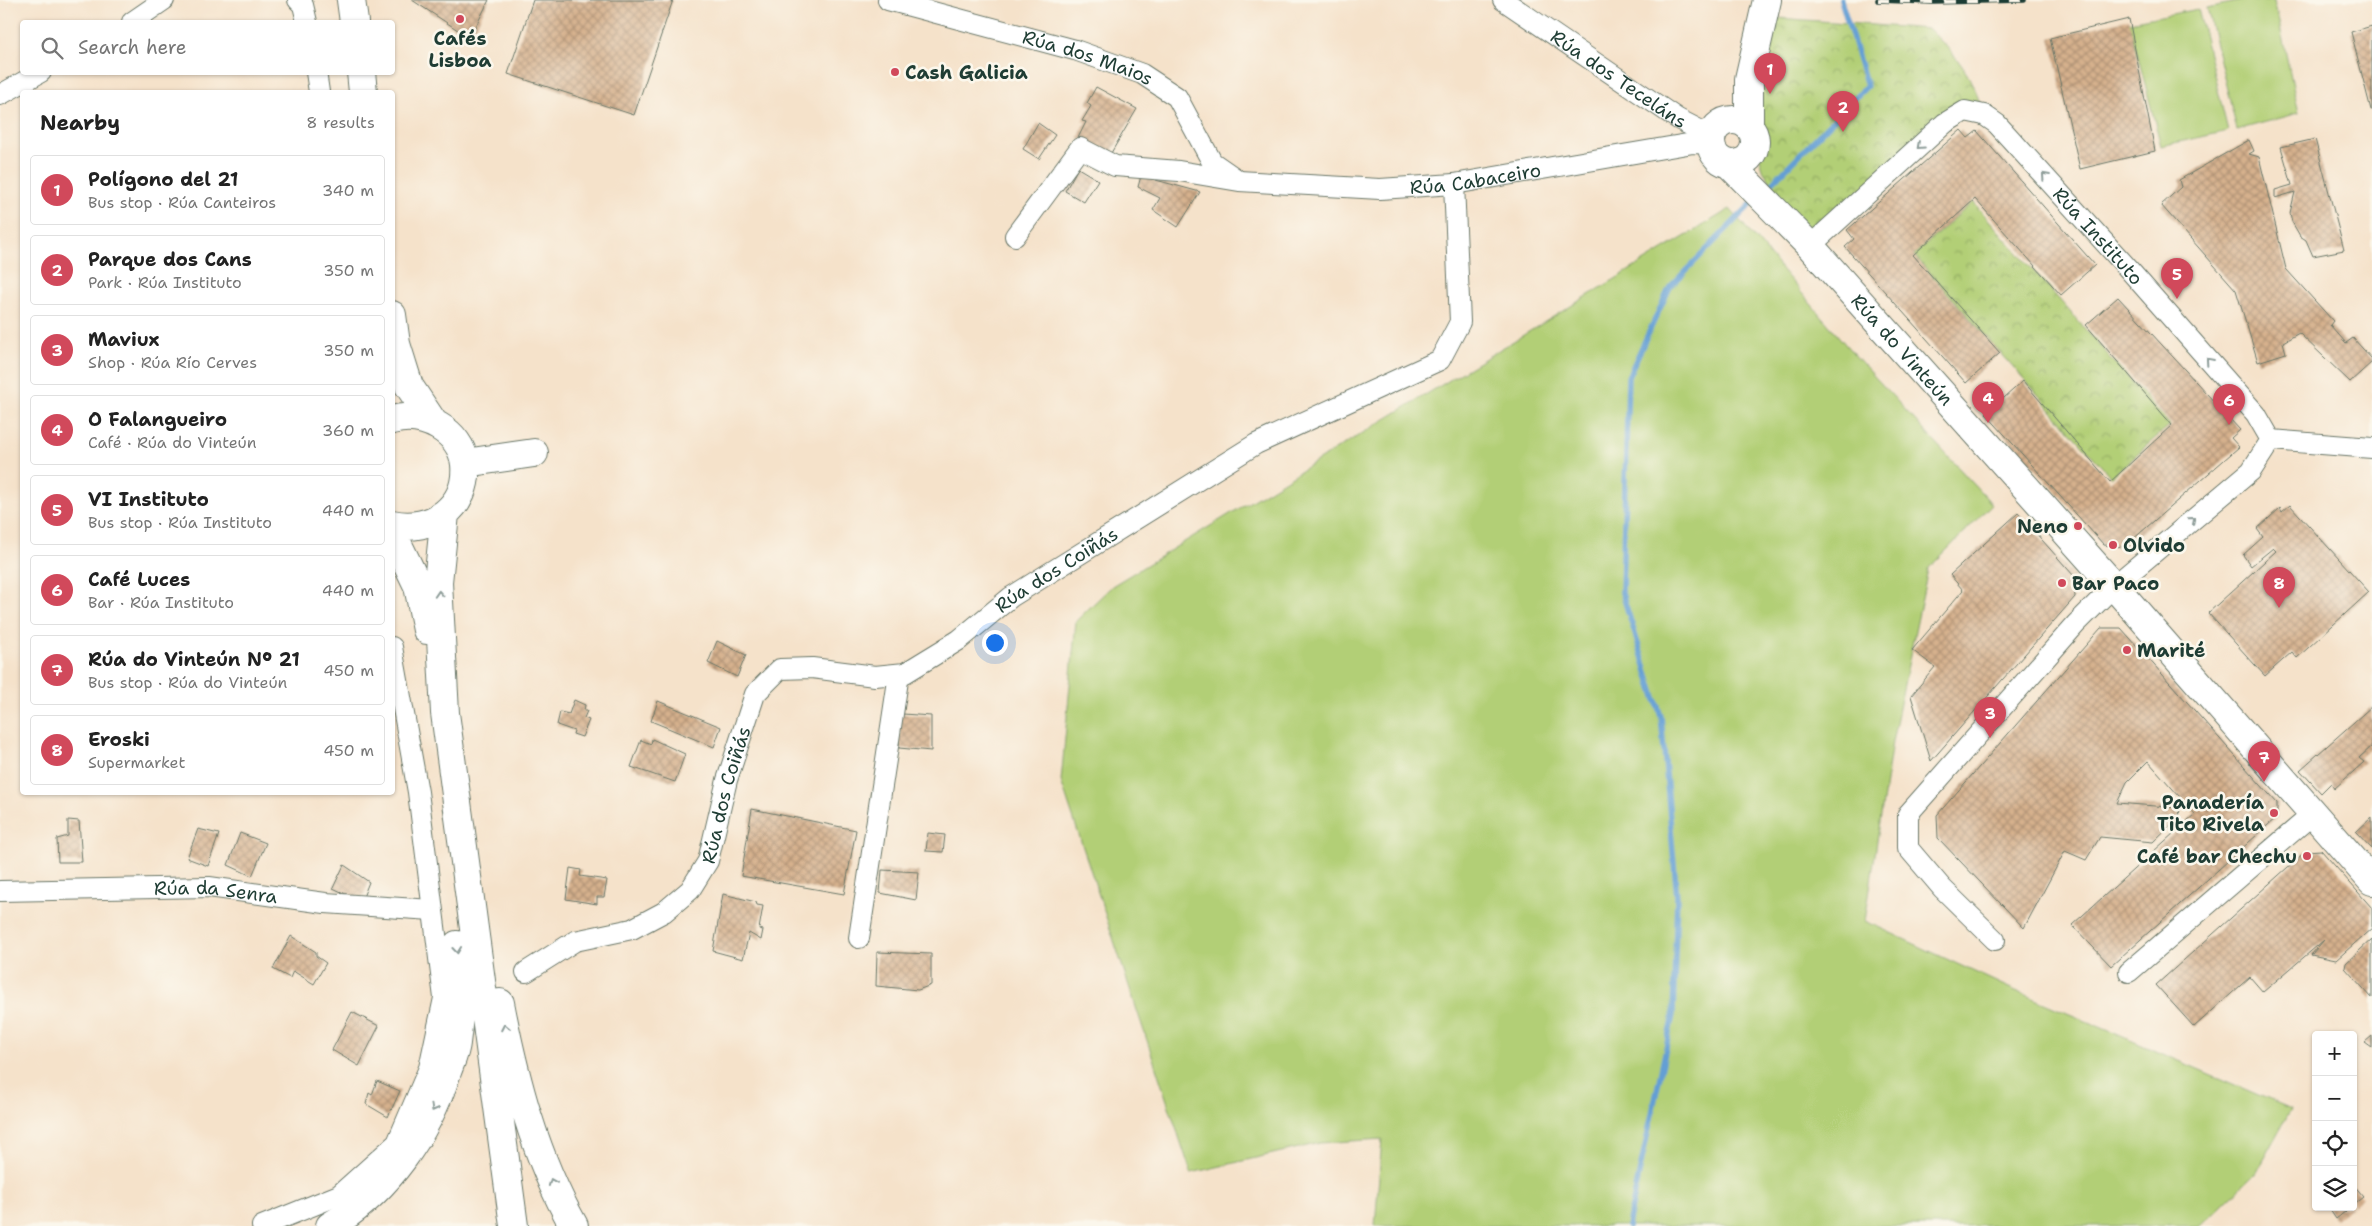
<!DOCTYPE html>
<html lang="en">
<head>
<meta charset="utf-8">
<style>
  :root { --surface:#fff; --page:#f6f6f6; --text:#222; --muted:#767676; --line:#e0e0e0; --accent:#d1495b }
  body { margin:0; font-family:"Shantell Sans",sans-serif; background:var(--page); color:var(--text) }
  .controls { position:absolute; right:15px; bottom:15px; display:grid; overflow:hidden; border-radius:5px; box-shadow:0 1px 4px #0004 }
  .controls button { width:45px; height:45px; display:grid; place-items:center; padding:0; border:0; border-bottom:1px solid var(--line); background:var(--surface); color:var(--text); font:25px sans-serif }
  .you { position:absolute; left:994px; top:642px; width:18px; height:18px; margin:-12px; border:4px solid #fff; border-radius:50%; background:#1a73e8; box-shadow:0 0 0 8px #1a73e833 }
  .badge { display:grid; place-items:center; width:32px; height:32px; border-radius:50%; background:var(--accent); color:#fff; font-size:16px; font-weight:700 }
  .pin { position:absolute; translate:-50% -41px; filter:drop-shadow(0 1px 2px #0008) }
  .pin::after { content:''; position:absolute; top:26px; width:18px; height:15px; background:inherit; clip-path:polygon(0 0,100% 0,50% 100%) }
  .list { margin:0; padding:0; list-style:none }
  h2 { display:flex; justify-content:space-between; align-items:center; height:65px; margin:0; padding:0 20px; font-size:21px }
  h2 small { font-size:16px; font-weight:400; color:var(--muted) }
  .list li { display:grid; grid-template-columns:32px 1fr auto; gap:15px; align-items:center; box-sizing:border-box; height:70px; margin:0 10px 10px; padding:0 10px; border:1px solid var(--line); border-radius:5px }
  .list b { display:block; font-size:19px; white-space:nowrap }
  .list p { margin:0; font-size:16px; white-space:nowrap; color:var(--muted) }
  .list em { font-size:16px; font-style:normal; color:var(--muted) }
  .icon { flex:none; width:28px; height:28px; fill:none; stroke:currentColor; stroke-width:2; stroke-linecap:round; stroke-linejoin:round }
  .map { position:relative; flex:none; width:2372px; height:1226px; overflow:hidden }
  .search { position:absolute; background:var(--surface); box-shadow:0 1px 4px #0004; left:20px; top:20px; width:375px; height:55px; display:flex; align-items:center; gap:12px; box-sizing:border-box; padding:0 18px; border-radius:5px; color:var(--muted); font-size:19px }
  .panel { position:absolute; background:var(--surface); box-shadow:0 1px 4px #0004; left:20px; top:90px; width:375px; height:705px; border-radius:5px }
  .map>svg:first-child { display:block }
  .grass { fill:#b2cf76; stroke:#688655 }
  .park { fill:url(#park-crowns); stroke:#688655 }
  .lines { fill:none; stroke-linecap:round; stroke-linejoin:round }
  .stream { stroke:#649fd4; stroke-width:5.5 }
  .building { fill:url(#building-cross-hatch) }
  .street-casing { stroke:#6a7768; stroke-width:22 }
  .secondary-casing { stroke:#6a7768; stroke-width:30 }
  .highway-casing { stroke:#6a7768; stroke-width:30 }
  .street { stroke:#fff; stroke-width:20 }
  .secondary { stroke:#fff; stroke-width:28 }
  .highway { stroke:#fff; stroke-width:28 }
  .rail-casing { stroke:#1f3d34; stroke-width:5.5 }
  .rail { stroke:#fbf7ec; stroke-width:4; stroke-dasharray:11; stroke-linecap:butt }
  .oneway { stroke:#8f9e9a }
  .poi-dot { fill:#d1495b; stroke:#fbf7ec; stroke-width:2 }
  .labels { text-anchor:middle; stroke-width:5; stroke-linejoin:round; paint-order:stroke }
  .poi-label { font-size:19px; font-weight:bold; fill:#1f3d34; stroke:#fbf7ec; text-anchor:start }
  .street-label { font-size:19px; fill:#1f3d34; stroke:#fbf7ec }
</style>
</head>
<body>
<div class="map">
<svg width="2372" height="1226" viewBox="0 0 2372 1226">
  <defs>
    <pattern id="park-crowns" width="20" height="18" patternUnits="userSpaceOnUse" patternTransform="scale(1.25)"><rect width="20" height="18" fill="#b2cf76"/><path d="M2 6a3 3 0 1 1 6 0M12 15a3 3 0 1 1 6 0" fill="none" stroke="#90a962"/></pattern>
    <pattern id="building-cross-hatch" width="8" height="8" patternUnits="userSpaceOnUse" patternTransform="scale(1.25)"><rect width="8" height="8" fill="#d6b18d"/><path d="M0 0l8 8M0 8l8-8" fill="none" stroke="#ad9174"/></pattern>
  </defs>
  <rect width="100%" height="100%" fill="#fbf7ec"/>
  <filter id="ink" filterUnits="userSpaceOnUse"><feTurbulence type="fractalNoise" baseFrequency=".02" numOctaves="2"/><feDisplacementMap in="SourceGraphic" scale="10" xChannelSelector="R" yChannelSelector="G"/><feConvolveMatrix kernelMatrix="1 2 1 2 8 2 1 2 1" color-interpolation-filters="sRGB"/></filter>
  <filter id="wash" filterUnits="userSpaceOnUse"><feTurbulence type="fractalNoise" baseFrequency=".0096" numOctaves="4" result="noise"/><feDisplacementMap in="SourceGraphic" scale="20" xChannelSelector="R" yChannelSelector="G"/><feGaussianBlur stdDeviation="1.12" result="paint"/><feColorMatrix in="noise" values="0 0 0 0 0 0 0 0 0 0 0 0 0 0 0 0 0 1.4 0 .05"/><feComposite in="paint" operator="in"/></filter>
  <g filter="url(#wash)">
    <rect width="100%" height="100%" fill="#f5e2ca"/>
    <!-- grass -->
    <path class="grass" d="M2246,0H2274L2299,113L2237,130L2207,8Z
      M2198,9L2228,131L2161,146L2129,22Z
      M1730,209L1851,351L1992,504L1928,569L1892,742L1865,921L2009,988L2291,1109L2255,1174L2201,1226H1375L1382,1139L1320,1143L1191,1173L1061,781L1076,621L1112,586Z"/>
    <!-- park -->
    <path class="park" d="M1764,17L1929,29C1960,59 1971,74 1984,115L1965,112L1810,246L1782,206L1763,169L1754,138Z
      M1973,202L2170,425L2111,477L1914,255Z"/>
    <g class="lines">
      <!-- stream -->
      <path class="stream" d="M1766,189L1867,86L1841,0
        M1628,1226L1673,1015L1677,897L1661,716L1622,593L1628,377L1670,287L1756,199"/>
    </g>
    <g id="blocks">
      <!-- building -->
      <path class="building" d="M412,0H489L470,38Z
        M533,0H673L634,115L508,74Z
        M2129,19L2155,151L2080,169L2050,38Z
        M2372,26V110H2371L2351,32Z
        M1096,87L1137,109L1111,153L1078,138L1086,122L1082,121L1091,106L1087,103Z
        M1038,123L1055,135L1039,159L1023,149Z
        M1961,130L1968,138L1977,131L2095,265L2061,295L1975,199L1913,255L2000,353L1966,383L1845,247L1854,239L1847,230Z
        M2315,139L2344,250L2313,256L2306,240L2300,236L2292,222L2290,213L2295,192L2275,198V190L2292,185L2281,147Z
        M2249,140L2254,151L2249,154L2259,157L2286,269L2333,321L2330,325L2346,343L2353,338L2372,359V362L2350,382L2299,333L2283,342L2286,353L2258,362L2236,290L2161,205L2181,187L2179,180Z
        M1078,168L1098,180L1084,202L1065,191Z
        M1141,176L1200,192L1178,227L1153,210L1160,198L1138,187Z
        M2118,297L2240,430L2231,438L2239,447L2124,547L2104,545L1986,414L2023,381L2110,482L2172,425L2086,325Z
        M2290,505L2369,592L2297,658L2292,652L2265,676L2208,613L2276,551L2273,548L2251,566L2243,555L2263,537L2257,529L2280,508L2282,512Z
        M2018,513L2074,576L2075,597L1931,761L1911,696L1935,667L1912,650L1963,590L1950,575Z
        M2101,628H2121L2277,803V817L2111,966L2072,925L2195,814L2148,761L2127,782L2117,803L2180,808L2179,817L2153,842L2100,837L2086,860L2065,851L2024,928L1938,838L1937,815Z
        M717,641L746,655L737,677L708,663Z
        M574,700L585,705L584,711H587L584,718L589,720L582,737L573,734L574,731L557,725L560,712L569,714Z
        M658,701L721,727L714,747L651,721Z
        M901,705L904,706L903,714L931,716V751L899,748Z
        M2372,706V746L2359,758L2364,762L2334,789L2331,783L2321,793L2300,770Z
        M652,739L685,754L675,782L631,767L641,740L651,744Z
        M752,809L856,830L844,894L741,876Z
        M2372,817V849L2356,832Z
        M68,820L79,821L82,862H58L57,839L68,836Z
        M198,829L219,834L208,866L187,858Z
        M240,833L266,843L252,876L228,865Z
        M928,833L945,835L943,852L926,851Z
        M2321,850L2372,908V928L2336,960L2311,955L2324,940L2263,992L2250,977L2194,1027L2156,985L2306,851Z
        M344,865L369,882L363,897L350,896L333,888Z
        M570,868L581,870L580,876L607,880L604,897H597V904L566,899Z
        M882,870L919,872L916,900L880,893Z
        M723,894L756,902L757,905L763,906L759,929L763,930L761,940L749,933L743,959L713,951Z
        M291,936L316,952V956L326,963L314,984L293,971L290,978L273,969Z
        M2372,939V998L2345,968L2346,963Z
        M877,952L931,954V985L918,990L876,986Z
        M352,1012L379,1026L359,1066L332,1050Z
        M2372,1036V1047L2365,1042Z
        M377,1081L400,1091L388,1117L366,1104L369,1093L372,1095Z
        M2353,1185L2363,1197L2353,1205Z
        M2328,1207H2351L2336,1219Z"/>
    </g>
  </g>
  <g filter="url(#ink)">
    <use href="#blocks" fill-opacity="0" stroke="#6a7768" stroke-width="1"/>
    <g class="lines">
      <!-- street casing -->
      <g class="street-casing">
        <g id="street">
          <path d="M298,0L303,5L307,22"/>
          <path id="s1" d="M888,0L1075,50L1142,74L1177,97L1212,162L1235,178"/>
          <path id="s2" d="M1503,0L1678,119L1711,136"/>
          <path d="M132,22L164,0"/>
          <path d="M316,72L319,92"/>
          <path d="M0,95L41,72"/>
          <path id="s3" d="M1015,236L1080,148L1115,166L1179,171L1239,181L1380,189L1454,184L1693,143L1711,144"/>
          <path id="s4" d="M1810,246L1945,123L1965,111L1984,115L1997,124L2124,264L2256,414L2271,440L2251,471L2114,586L2076,624L1908,814V848L1942,888L1995,940"/>
          <path d="M2271,440L2372,448"/>
          <path id="s5" d="M0,891L209,887L325,903L432,910"/>
          <path d="M859,938L899,674"/>
          <path id="s6" d="M526,972L575,941L632,929L664,912L690,890L708,861L727,780L755,694L780,669L812,668L875,676L905,673L959,640L1011,597L1256,444L1440,360L1460,322L1454,184"/>
          <path d="M2129,972L2313,814"/>
          <path d="M262,1226L339,1195L397,1143L429,1068L444,998L418,792L392,647"/>
        </g>
      </g>
      <!-- secondary casing -->
      <g class="secondary-casing">
        <g id="secondary">
          <circle cx="1733" cy="142" r="22"/>
          <path d="M1749,126V79L1767,0"/>
          <path id="s7" d="M1729,164L1810,246L2114,586L2372,881"/>
        </g>
      </g>
      <!-- highway casing -->
      <g class="highway-casing">
        <path id="highway" d="M351,0L354,22
          M361,72L363,92
          M392,315L396,344L409,386L433,422
          M392,420C423,411 461,431 465,464C469,507 431,533 392,524
          M465,463L534,453
          M445,514L438,582L445,713L514,1226
          M392,532L418,586L427,630
          M500,1003C515,1080 535,1157 574,1226
          M330,1226C387,1192 427,1134 447,1072C450,1063 455,1053 456,1043C461,1010 460,978 457,945"/>
      </g>
      <!-- street -->
      <use href="#street" class="street"/>
      <!-- secondary -->
      <use href="#secondary" class="secondary"/>
      <!-- highway -->
      <use href="#highway" class="highway"/>
      <!-- rail casing -->
      <g class="rail-casing">
        <path id="rail" d="M1878,0L1932,2L2024,0"/>
      </g>
      <!-- rail -->
      <use href="#rail" class="rail"/>
    </g>
    <!-- one-way arrows -->
    <defs><path id="oneway-chevron" d="M-2-3.5L2.5 0L-2 3.5" fill="none" stroke-width="1.6" stroke-linecap="round" stroke-linejoin="round" transform="scale(1.25)"/></defs>
    <g class="oneway">
      <use href="#oneway-chevron" transform="translate(1920 146) rotate(138)"/>
      <use href="#oneway-chevron" transform="translate(2045 176) rotate(-132)"/>
      <use href="#oneway-chevron" transform="translate(2209 361) rotate(-131)"/>
      <use href="#oneway-chevron" transform="translate(2192 520) rotate(-40)"/>
      <use href="#oneway-chevron" transform="translate(439 594) rotate(-93)"/>
      <use href="#oneway-chevron" transform="translate(457 950) rotate(84)"/>
      <use href="#oneway-chevron" transform="translate(505 1027) rotate(-101)"/>
      <use href="#oneway-chevron" transform="translate(434 1108) rotate(119)"/>
      <use href="#oneway-chevron" transform="translate(552 1182) rotate(-112)"/>
    </g>
  </g>
  <!-- markers -->
  <g class="poi-dot">
    <circle cx="460" cy="19" r="5"/>
    <circle cx="895" cy="72" r="5"/>
    <circle cx="2078" cy="526" r="5"/>
    <circle cx="2113" cy="545" r="5"/>
    <circle cx="2062" cy="583" r="5"/>
    <circle cx="2127" cy="650" r="5"/>
    <circle cx="2274" cy="813" r="5"/>
    <circle cx="2307" cy="856" r="5"/>
  </g>
  <g class="labels">
    <!-- poi labels -->
    <g class="poi-label">
      <text x="460" y="45" text-anchor="middle">Cafés<tspan x="460" dy="22">Lisboa</tspan></text>
      <text x="905" y="79">Cash Galicia</text>
      <text x="2068" y="533" text-anchor="end">Neno</text>
      <text x="2123" y="552">Olvido</text>
      <text x="2072" y="590">Bar Paco</text>
      <text x="2137" y="657">Marité</text>
      <text x="2264" y="809" text-anchor="end">Panadería<tspan x="2264" dy="22">Tito Rivela</tspan></text>
      <text x="2297" y="863" text-anchor="end">Café bar Chechu</text>
    </g>
    <!-- street labels -->
    <g class="street-label">
      <text dy="7" stroke="none"><textPath href="#s1" startOffset="208">Rúa dos Maios</textPath></text>
      <text dy="7" stroke="none"><textPath href="#s2" startOffset="140">Rúa dos Teceláns</textPath></text>
      <text dy="7" stroke="none"><textPath href="#s3" startOffset="511">Rúa Cabaceiro</textPath></text>
      <text dy="7" stroke="none"><textPath href="#s4" startOffset="392">Rúa Instituto</textPath></text>
      <text dy="7" stroke="none"><textPath href="#s7" startOffset="254">Rúa do Vinteún</textPath></text>
      <text dy="7" stroke="none"><textPath href="#s6" startOffset="739">Rúa dos Coiñás</textPath></text>
      <text dy="7" stroke="none"><textPath href="#s6" startOffset="289">Rúa dos Coiñás</textPath></text>
      <text dy="7" stroke="none"><textPath href="#s5" startOffset="216">Rúa da Senra</textPath></text>
    </g>
  </g>
</svg>
<div class="controls">
<button>+</button>
<button>−</button>
<button><svg class="icon" aria-label="locate" viewBox="0 0 24 24"><circle cx="12" cy="12" r="6"/><path d="M12 2v4M12 18v4M2 12h4M18 12h4"/></svg></button>
<button><svg class="icon" aria-label="layers" viewBox="0 0 24 24"><path d="M12 4l9 5-9 5-9-5zM3 14l9 5 9-5"/></svg></button>
</div>
<div class="you"></div>
<div class="pin badge" style="left:1770px;top:94px">1</div>
<div class="pin badge" style="left:1843px;top:132px">2</div>
<div class="pin badge" style="left:1990px;top:738px">3</div>
<div class="pin badge" style="left:1988px;top:423px">4</div>
<div class="pin badge" style="left:2177px;top:299px">5</div>
<div class="pin badge" style="left:2229px;top:425px">6</div>
<div class="pin badge" style="left:2264px;top:782px">7</div>
<div class="pin badge" style="left:2279px;top:608px">8</div>
<div class="search"><svg class="icon" aria-label="search" viewBox="0 0 24 24"><circle cx="10" cy="10" r="6"/><path d="M15 15l6 6"/></svg>Search here</div>
<section class="panel">
<h2>Nearby<small>8 results</small></h2>
<ul class="list">
<li><span class="badge">1</span><div><b>Polígono del 21</b><p>Bus stop · Rúa Canteiros</p></div><em>340 m</em></li>
<li><span class="badge">2</span><div><b>Parque dos Cans</b><p>Park · Rúa Instituto</p></div><em>350 m</em></li>
<li><span class="badge">3</span><div><b>Maviux</b><p>Shop · Rúa Río Cerves</p></div><em>350 m</em></li>
<li><span class="badge">4</span><div><b>O Falangueiro</b><p>Café · Rúa do Vinteún</p></div><em>360 m</em></li>
<li><span class="badge">5</span><div><b>VI Instituto</b><p>Bus stop · Rúa Instituto</p></div><em>440 m</em></li>
<li><span class="badge">6</span><div><b>Café Luces</b><p>Bar · Rúa Instituto</p></div><em>440 m</em></li>
<li><span class="badge">7</span><div><b>Rúa do Vinteún Nº 21</b><p>Bus stop · Rúa do Vinteún</p></div><em>450 m</em></li>
<li><span class="badge">8</span><div><b>Eroski</b><p>Supermarket</p></div><em>450 m</em></li>
</ul>
</section>
</div>
</body>
</html>
